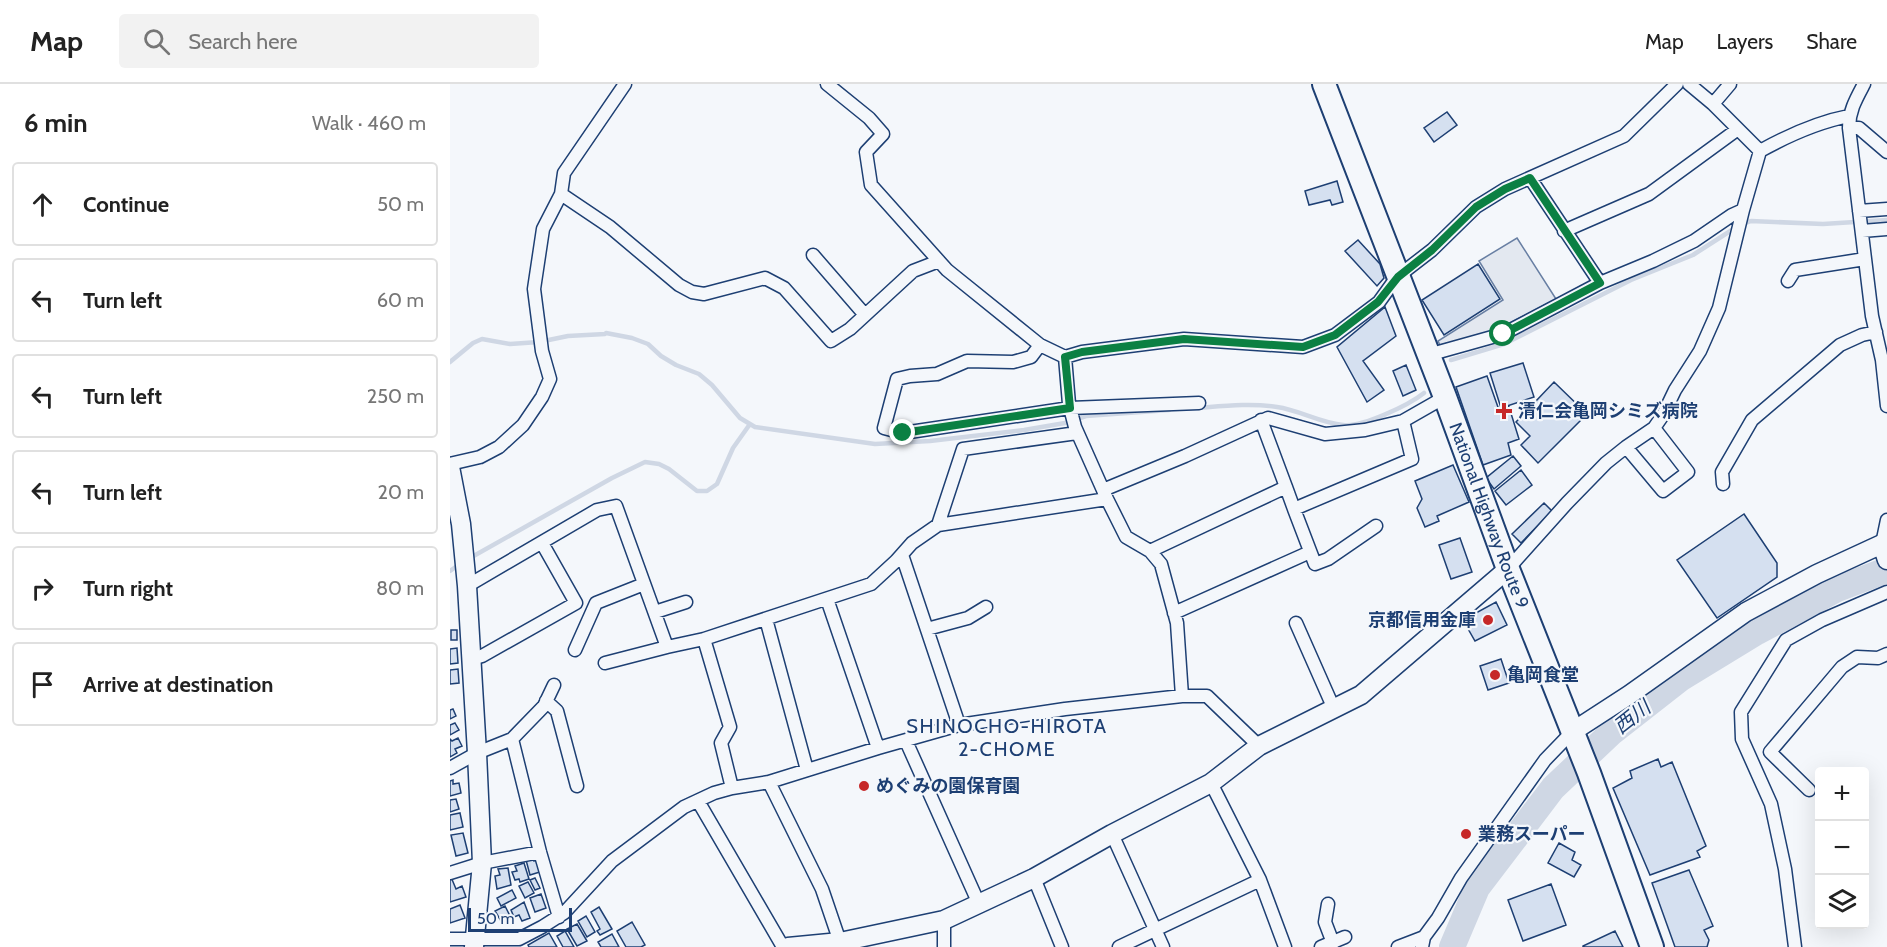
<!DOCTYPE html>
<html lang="en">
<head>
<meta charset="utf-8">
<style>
  :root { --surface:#fff; --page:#f2f2f2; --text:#222; --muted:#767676; --line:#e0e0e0 }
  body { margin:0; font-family:Cabin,"Noto Sans JP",sans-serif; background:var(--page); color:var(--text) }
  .controls { position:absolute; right:18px; bottom:18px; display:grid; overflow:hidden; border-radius:6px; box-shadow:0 6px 24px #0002 }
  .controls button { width:54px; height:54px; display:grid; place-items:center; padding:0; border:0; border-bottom:2px solid var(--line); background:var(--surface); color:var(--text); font:30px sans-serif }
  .scale { position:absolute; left:18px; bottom:15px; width:104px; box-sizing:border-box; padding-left:6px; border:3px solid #1d3f73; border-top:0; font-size:16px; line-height:21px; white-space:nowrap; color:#1d3f73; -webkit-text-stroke:4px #f4f7fb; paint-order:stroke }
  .stop { position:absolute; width:18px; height:18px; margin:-14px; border:4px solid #0b8043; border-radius:50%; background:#fff }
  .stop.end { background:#0b8043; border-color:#fff; box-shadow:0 2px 6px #0008 }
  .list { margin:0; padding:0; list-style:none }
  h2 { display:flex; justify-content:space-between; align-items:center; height:78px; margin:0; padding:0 24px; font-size:26px }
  h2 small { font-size:20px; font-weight:400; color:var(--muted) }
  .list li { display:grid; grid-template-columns:39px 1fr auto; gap:18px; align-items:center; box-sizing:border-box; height:84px; margin:0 12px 12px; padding:0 12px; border:2px solid var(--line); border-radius:6px }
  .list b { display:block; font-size:22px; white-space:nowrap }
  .list em { font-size:20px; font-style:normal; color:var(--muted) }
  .icon { flex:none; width:33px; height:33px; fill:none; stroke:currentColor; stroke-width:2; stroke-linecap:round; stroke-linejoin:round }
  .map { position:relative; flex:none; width:1437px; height:863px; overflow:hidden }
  header { display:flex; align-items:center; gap:36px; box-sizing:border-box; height:84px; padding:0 30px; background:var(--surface); border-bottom:2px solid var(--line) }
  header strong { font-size:28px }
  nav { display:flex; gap:33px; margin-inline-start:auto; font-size:21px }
  .search { width:420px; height:54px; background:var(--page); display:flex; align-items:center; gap:15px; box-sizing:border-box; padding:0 21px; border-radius:6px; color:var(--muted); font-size:22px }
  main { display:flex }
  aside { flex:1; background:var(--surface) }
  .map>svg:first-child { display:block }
  .parking { fill:#e3e8f0; stroke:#687fa3; stroke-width:1.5 }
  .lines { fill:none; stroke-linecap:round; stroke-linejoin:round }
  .stream { stroke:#cfd7e4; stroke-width:4.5 }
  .river { stroke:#cfd7e4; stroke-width:26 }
  .building { fill:#d5e0f0; stroke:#1d3f73; stroke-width:1.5 }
  .street-casing { stroke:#1d3f73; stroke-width:15 }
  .secondary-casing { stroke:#1d3f73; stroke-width:21 }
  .highway-casing { stroke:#1d3f73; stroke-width:26 }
  .street { stroke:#f4f7fb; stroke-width:12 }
  .secondary { stroke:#f4f7fb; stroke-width:18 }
  .highway { stroke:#f4f7fb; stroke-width:22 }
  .route { stroke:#0b8043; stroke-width:8 }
  .poi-dot { fill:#c62828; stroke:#f4f7fb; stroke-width:2 }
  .labels { text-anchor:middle; stroke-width:4.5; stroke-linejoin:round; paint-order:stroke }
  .poi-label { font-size:18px; font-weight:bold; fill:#1d3f73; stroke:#f4f7fb; text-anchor:start }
  .street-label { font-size:18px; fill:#1d3f73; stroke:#f4f7fb }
  .water-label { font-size:20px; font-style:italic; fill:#1d3f73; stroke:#f4f7fb }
  .neighbourhood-label { font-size:20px; letter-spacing:1.5px; fill:#1d3f73; stroke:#f4f7fb }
</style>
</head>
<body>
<header>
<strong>Map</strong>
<div class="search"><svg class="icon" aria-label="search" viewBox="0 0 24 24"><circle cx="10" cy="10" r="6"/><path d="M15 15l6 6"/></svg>Search here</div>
<nav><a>Map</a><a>Layers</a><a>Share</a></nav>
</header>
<main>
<aside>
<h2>6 min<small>Walk · 460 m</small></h2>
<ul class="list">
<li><svg class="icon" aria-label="ahead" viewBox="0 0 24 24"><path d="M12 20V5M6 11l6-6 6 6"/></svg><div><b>Continue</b></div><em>50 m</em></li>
<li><svg class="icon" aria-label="left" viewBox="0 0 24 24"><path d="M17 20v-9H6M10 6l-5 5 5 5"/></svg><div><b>Turn left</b></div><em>60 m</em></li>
<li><svg class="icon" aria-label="left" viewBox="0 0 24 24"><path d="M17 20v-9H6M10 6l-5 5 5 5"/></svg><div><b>Turn left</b></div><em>250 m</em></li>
<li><svg class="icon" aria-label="left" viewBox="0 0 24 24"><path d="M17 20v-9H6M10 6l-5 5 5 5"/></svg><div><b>Turn left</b></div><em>20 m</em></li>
<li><svg class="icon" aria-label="right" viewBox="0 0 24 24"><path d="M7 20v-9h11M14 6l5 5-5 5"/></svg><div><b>Turn right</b></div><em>80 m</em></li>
<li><svg class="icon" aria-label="arrive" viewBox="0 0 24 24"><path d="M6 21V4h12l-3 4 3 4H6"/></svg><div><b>Arrive at destination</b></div></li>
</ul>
</aside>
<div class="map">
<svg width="1437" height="863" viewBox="0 0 1437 863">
  <rect width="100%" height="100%" fill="#f4f7fb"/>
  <!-- parking -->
  <path class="parking" d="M1067,154L1106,215L1043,248L990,261L988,257L1053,216L1029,177Z"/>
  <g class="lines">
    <!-- stream -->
    <path class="stream" d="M1293,140L1301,137L1373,140L1437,136
      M1001,276L1054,260L1181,196L1243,171L1285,144
      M0,278L23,259L32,255L60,260L89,258L118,252L155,250L156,249L182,254L198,260L211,272L226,281L249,290L262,301L290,334L305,343L425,360L480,357L574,346L615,339L636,332L719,326
      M748,324C774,322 801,319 827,323C849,326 871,339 893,341C911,344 959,321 974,309
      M20,474L162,394L195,378L209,380L219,385L247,407H257L267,400L283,364L300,340
      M0,487L10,480"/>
    <!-- river -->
    <path class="river" d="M1002,863L1027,804L1103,704L1161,649L1230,595L1307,548L1387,505L1437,486"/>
  </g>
  <!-- building -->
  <path class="building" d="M997,28L1007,41L984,58L974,44Z
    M887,97L893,118L882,121L880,116L859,121L855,107Z
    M908,156L930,180L934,194L927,202L895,167Z
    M1028,180L1050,215L994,251L972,216Z
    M935,223L946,252L913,277L934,306L917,318L887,263Z
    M1073,279L1084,313L1051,324L1040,289Z
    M956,281L966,306L953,312L943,287Z
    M1037,292L1049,326L1059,323L1069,355L1058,359L1061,371L1033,381L1006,303Z
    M1104,298L1137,330L1088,379L1071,361L1080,352L1066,338Z
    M1063,372L1071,382L1044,405L1036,394Z
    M1003,381L1019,418L987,432L989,437L975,443L967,424L972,415L965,397Z
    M1071,386L1082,401L1056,421L1045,407Z
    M1094,419L1102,427L1071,459L1062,450Z
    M1294,430L1327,479V493L1267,534L1227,476Z
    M1010,454L1022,488L1001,495L989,461Z
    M1046,518L1057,541L1025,557L1013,536Z
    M1,546H7V556H1Z
    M7,564L8,579L0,580V565Z
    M1051,575L1059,599L1038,606L1030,582Z
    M8,585L9,599L0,600V586Z
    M3,625L6,632L0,635V626Z
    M5,639L9,646L0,651V641Z
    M8,654L12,662L5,665L7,669L0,673V655L2,657Z
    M1208,675L1211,683L1222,678L1256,762L1247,767L1250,773L1200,791L1163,704L1182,694L1180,687Z
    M3,696V700L9,699L11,709L0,712V697Z
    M6,715L9,725L0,728V716Z
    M10,729L13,743L0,746V731Z
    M13,749L18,769L6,772L1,751Z
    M1109,759L1125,768L1122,776L1131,781L1124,793L1098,779Z
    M83,773L84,777L89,775L93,787L80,791L76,776Z
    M74,779L79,795L70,798L69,795L65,796L62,788L67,787L65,782Z
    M58,784L61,801L47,805L45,792L50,791L48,785Z
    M1239,786L1263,842L1254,846L1259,856L1257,863H1225L1202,799Z
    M0,793H1L6,805L12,802L16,813L0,818Z
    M85,794L90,804L85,806L80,796Z
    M78,798L84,809L75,814L69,802Z
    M1101,800L1116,841L1073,857L1058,816Z
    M62,806L66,814L51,822L47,814Z
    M91,810L96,824L85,828L80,814Z
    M74,818L80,834L72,837L69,831L64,833L61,826Z
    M10,821L15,834L0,839V825Z
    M55,822L60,832L51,837L45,827Z
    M149,823L162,845L150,851L147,847L150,845L141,828Z
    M136,832L145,848L137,853L128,837Z
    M182,838L195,861L191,863H176L167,847Z
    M127,840L137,857L127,862L117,845Z
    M115,847L124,863H113L107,852Z
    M1165,847L1173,863H1133V862Z
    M99,849L107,863H79L78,861Z
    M162,850L169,863H151L148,858Z"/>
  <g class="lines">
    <!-- street casing -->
    <g class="street-casing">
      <path id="street" d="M377,0L419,34L433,50L416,68L421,101L497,186L590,261L615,273L632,268L734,255L853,263L885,251L929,218L947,193L982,166L1026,123L1055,105L1174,52L1227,0
        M1239,0L1263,20L1310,67
        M1414,0C1406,15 1399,27 1399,44L1422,232L1432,276L1437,322
        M1263,20L1280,0
        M1399,44H1409L1437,68
        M1080,94L1150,199
        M111,110L160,143L229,201L242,208L254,210L315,194L334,204L381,257L400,245L463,187L489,177
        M1409,127L1437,125
        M1114,147L1199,110L1288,45
        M1412,147L1437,145
        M363,171L415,231
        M1338,197L1345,186L1415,175
        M590,261L581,273L563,278L517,277L487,290L460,292L447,295L434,344L453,349L620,324L749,319
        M978,271L1053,250L1150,199L1203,177L1244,157L1282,131L1293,126
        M615,273L619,320L625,343L657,415L676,453L700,467L711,480L727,539L732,612
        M811,336L836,403
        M1176,363L1213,407L1238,388L1204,344
        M0,380L30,373L49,363L73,341L92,313L100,295L92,267L84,205L93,145L111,110L114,89L175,0
        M1273,400L1272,388L1302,336L1390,261L1412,251L1426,248
        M653,406L735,372L818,334L875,350L915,346L953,337
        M844,425L865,480L878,475L926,442
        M1437,436L1432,460L1437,459
        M488,441L513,365L627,349
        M700,467L836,403L844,425L962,375L953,337L995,313
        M452,471L509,641
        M1058,485L1117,419L1156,379L1176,363L1204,344L1213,331L1225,306L1250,267L1269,224L1293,126L1310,67C1337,52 1368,38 1399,32
        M17,502L147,426L166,422L217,563L254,555L421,500L446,477L462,459L488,441L657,415
        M377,515L428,664
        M205,528L236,518
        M724,529L860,468
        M316,535L357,686
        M846,539L884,625
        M477,545L518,534L536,523
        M254,555L280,643L271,659L282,704
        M125,566L146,519L194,500
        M21,575L32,572L126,519L92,459
        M155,579L217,563
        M96,617L107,627L127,702
        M62,655L90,768L109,833
        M456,657L529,820
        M0,684L27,669L62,655L94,622L104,601
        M319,698L372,805L390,858
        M761,699L810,796L835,863
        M1359,706L1320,668L1392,583L1407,573L1428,574L1437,570
        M248,717L333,863
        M662,750L713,863
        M0,789L32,779L90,768
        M584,794L612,863
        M878,820L875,838L883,859
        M0,855H69L92,843L114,829L162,777L234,723L264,709L282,704L319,698L428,664L509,641L615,625L732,612H757L809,662
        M494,863V836
        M669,863L810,796
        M871,863L895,853
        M948,863L974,853
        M972,863L974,853L988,834L1011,794L1095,676L1122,648
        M1345,863L1335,785L1321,720L1292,655L1291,628L1336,556L1372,536L1437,508"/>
    </g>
    <!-- secondary casing -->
    <g class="secondary-casing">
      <path id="secondary" d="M0,383L11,440L17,502L27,669L32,779L24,863
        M1122,648L1179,611L1296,528L1367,490L1432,460L1437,476
        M338,863L390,858L494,836L584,794L662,750L761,699L809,662L911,611L1058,485"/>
    </g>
    <!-- highway casing -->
    <g class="highway-casing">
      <g id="highway">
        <path id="s1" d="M874,0L995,313L1058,485L1139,689L1202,863"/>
      </g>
    </g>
    <!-- street -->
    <use href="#street" class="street"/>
    <!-- secondary -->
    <use href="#secondary" class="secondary"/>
    <!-- highway -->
    <use href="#highway" class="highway"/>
  </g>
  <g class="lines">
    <!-- route -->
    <path class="route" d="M453,349L620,324L615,273L632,268L734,255L853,263L885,251L928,218L948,193L982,166L1026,123L1055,105L1080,94L1150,199L1053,250"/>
  </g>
  <!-- markers -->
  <g class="poi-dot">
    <path d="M1051 318h6v6h6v6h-6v6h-6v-6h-6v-6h6z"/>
    <circle cx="1038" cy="536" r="6"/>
    <circle cx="1045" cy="591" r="6"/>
    <circle cx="414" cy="702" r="6"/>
    <circle cx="1016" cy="750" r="6"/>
  </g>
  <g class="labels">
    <!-- poi labels -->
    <g class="poi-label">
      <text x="1068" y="333">清仁会亀岡シミズ病院</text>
      <text x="1026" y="542" text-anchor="end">京都信用金庫</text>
      <text x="1057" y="597">亀岡食堂</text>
      <text x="426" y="708">めぐみの園保育園</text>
      <text x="1028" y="756">業務スーパー</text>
    </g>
    <!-- street labels -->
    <g class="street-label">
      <text dy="6" stroke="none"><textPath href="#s1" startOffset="462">National Highway Route 9</textPath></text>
    </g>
    <!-- water labels -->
    <g class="water-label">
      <text transform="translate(1182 633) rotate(-38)" y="7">西川</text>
    </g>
    <!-- neighbourhood labels -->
    <g class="neighbourhood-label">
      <text x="557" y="649">SHINOCHO-HIROTA<tspan x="557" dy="23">2-CHOME</tspan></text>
    </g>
  </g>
</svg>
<div class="controls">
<button>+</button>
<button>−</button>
<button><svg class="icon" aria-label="layers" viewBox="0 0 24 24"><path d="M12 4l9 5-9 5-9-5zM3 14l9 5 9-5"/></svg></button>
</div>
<div class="scale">50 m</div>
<div class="stop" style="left:1053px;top:250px"></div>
<div class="stop end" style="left:453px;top:349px"></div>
</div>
</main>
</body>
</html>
